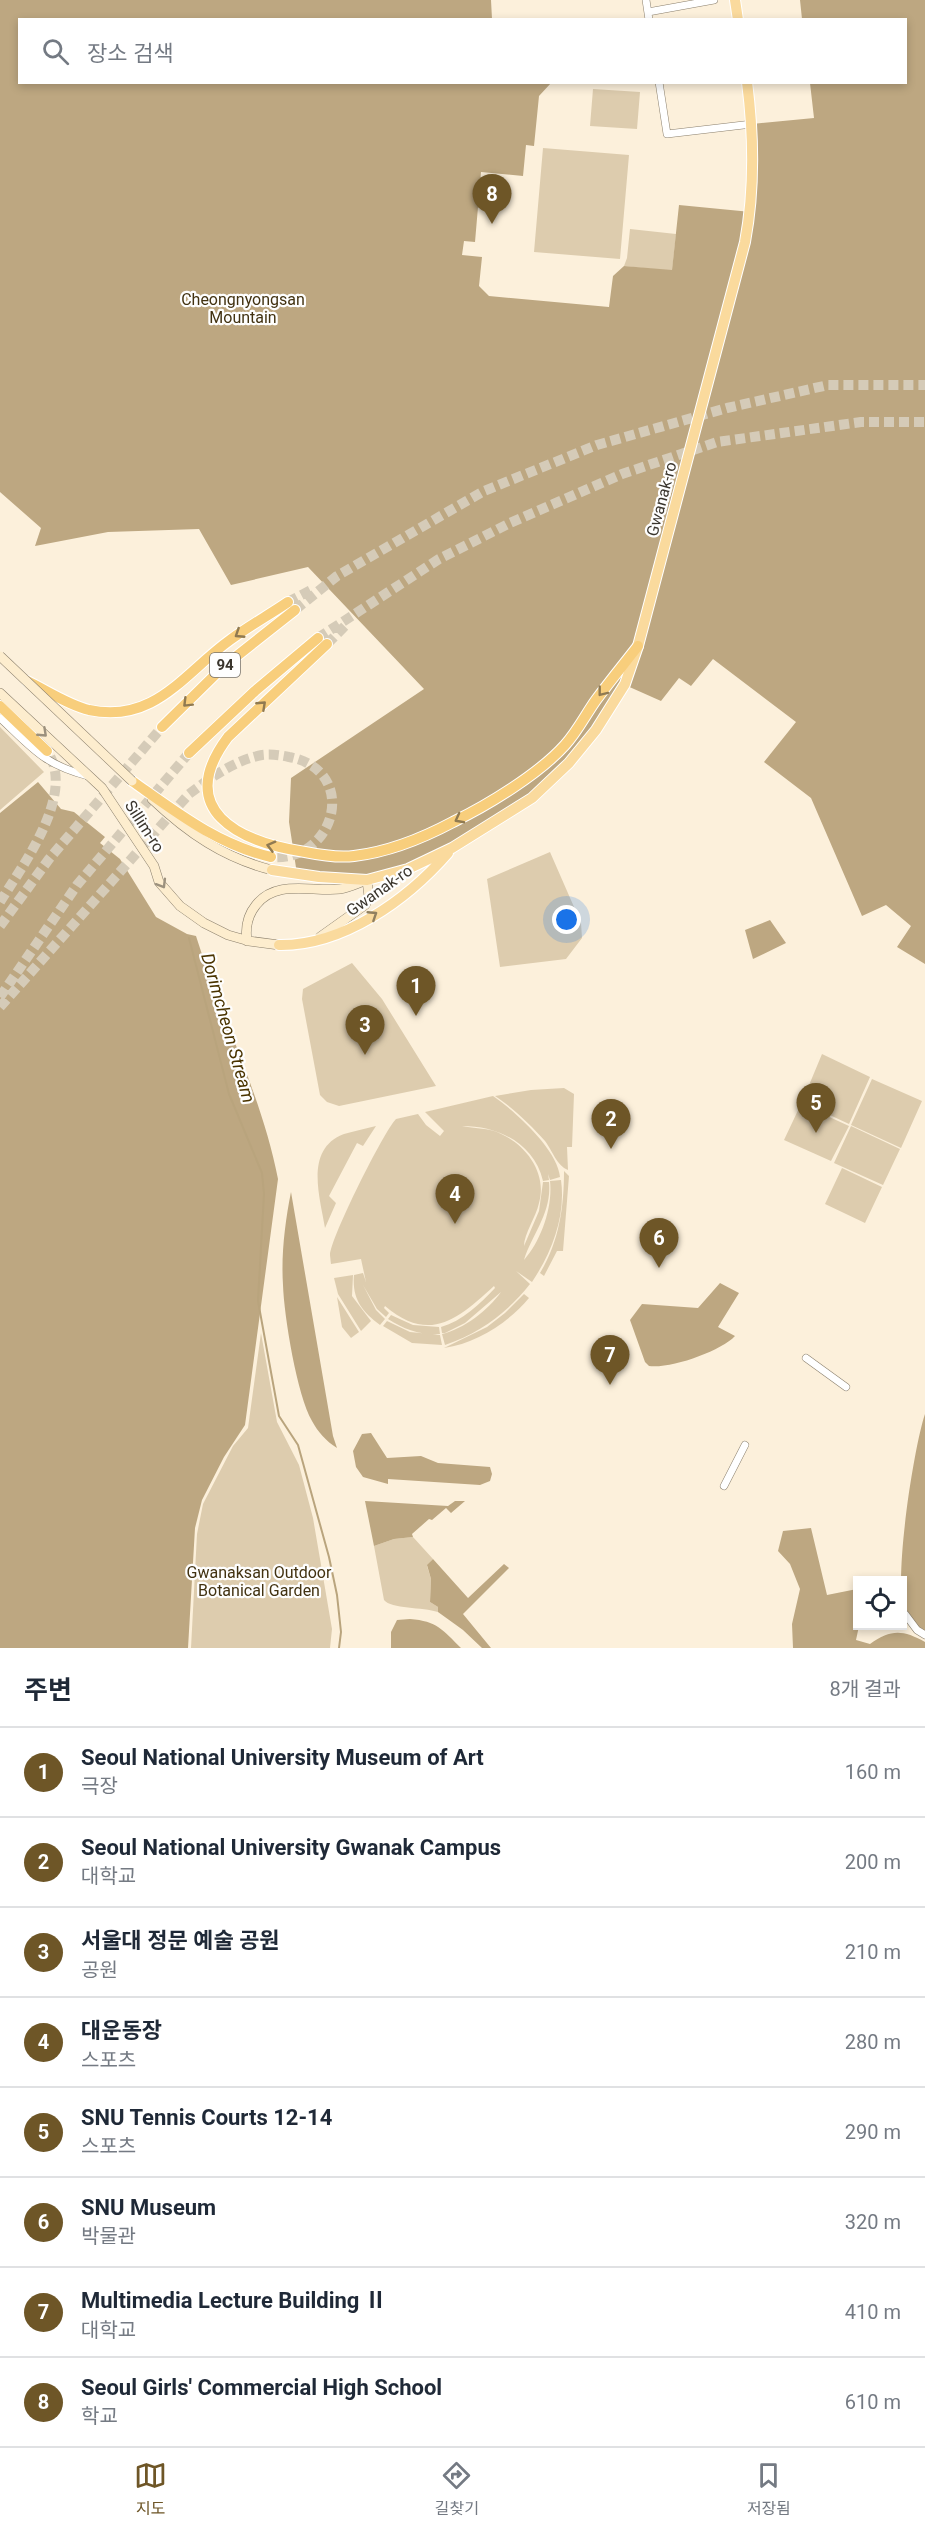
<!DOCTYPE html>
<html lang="ko">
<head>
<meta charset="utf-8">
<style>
  :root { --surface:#fff; --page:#f2f2f3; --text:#1f2937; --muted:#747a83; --line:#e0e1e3; --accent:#6e5627 }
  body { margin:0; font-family:Roboto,"Noto Sans KR",sans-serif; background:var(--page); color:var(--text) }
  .controls { position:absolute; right:18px; bottom:18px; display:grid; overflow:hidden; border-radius:0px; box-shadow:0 3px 9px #0003 }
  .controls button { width:54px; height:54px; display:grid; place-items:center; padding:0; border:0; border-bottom:2px solid var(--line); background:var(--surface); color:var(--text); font:30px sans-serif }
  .you { position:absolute; left:567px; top:920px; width:21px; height:21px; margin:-15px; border:4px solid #fff; border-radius:50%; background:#1a73e8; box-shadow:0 0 0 9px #1a73e833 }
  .badge { display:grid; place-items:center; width:39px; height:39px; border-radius:50%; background:var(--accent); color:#fff; font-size:20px; font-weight:700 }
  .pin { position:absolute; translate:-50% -50px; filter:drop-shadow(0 2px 3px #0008) }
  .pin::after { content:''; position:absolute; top:32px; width:21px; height:18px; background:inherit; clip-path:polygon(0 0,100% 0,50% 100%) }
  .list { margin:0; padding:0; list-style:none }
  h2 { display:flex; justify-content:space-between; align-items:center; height:78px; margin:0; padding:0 24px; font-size:26px }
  h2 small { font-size:20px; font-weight:400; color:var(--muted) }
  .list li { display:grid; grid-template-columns:39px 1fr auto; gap:18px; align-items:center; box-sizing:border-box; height:90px; padding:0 24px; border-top:2px solid var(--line) }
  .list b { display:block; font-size:22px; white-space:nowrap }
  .list p { margin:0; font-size:20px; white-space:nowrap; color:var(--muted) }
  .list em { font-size:20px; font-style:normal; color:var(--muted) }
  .icon { flex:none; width:33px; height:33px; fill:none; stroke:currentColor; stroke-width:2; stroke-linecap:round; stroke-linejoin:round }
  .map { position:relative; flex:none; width:925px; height:1648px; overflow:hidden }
  .search { position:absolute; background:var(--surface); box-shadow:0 3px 9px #0003; left:18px; right:18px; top:18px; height:66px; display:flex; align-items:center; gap:15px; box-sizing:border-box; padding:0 21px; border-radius:0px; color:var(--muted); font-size:22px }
  .sheet { height:798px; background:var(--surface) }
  nav { display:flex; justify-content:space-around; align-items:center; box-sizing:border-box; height:84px; border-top:2px solid var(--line); background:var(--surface); font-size:16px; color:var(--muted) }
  nav a { display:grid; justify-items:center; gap:3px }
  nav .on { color:var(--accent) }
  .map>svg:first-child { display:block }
  .green { fill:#ddccae }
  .forest { fill:#bda781 }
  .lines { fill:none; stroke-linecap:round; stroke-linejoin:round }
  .stream { stroke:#b9a47d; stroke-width:2 }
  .trunk-tunnel { stroke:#d5cbb8; stroke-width:10; stroke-dasharray:10 5; stroke-linecap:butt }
  .minor-casing { stroke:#8a7f6c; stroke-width:8 }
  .secondary-casing { stroke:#8a7f6c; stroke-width:10 }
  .primary-casing { stroke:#fff; stroke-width:12 }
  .trunk-casing { stroke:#fff; stroke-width:12 }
  .minor { stroke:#fff; stroke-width:7 }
  .secondary { stroke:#fdedce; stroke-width:9 }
  .primary { stroke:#fada9d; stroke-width:10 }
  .trunk { stroke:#f8ce7c; stroke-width:10 }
  .secondary-bridge-casing { stroke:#8a7f6c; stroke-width:10; stroke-linecap:butt }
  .secondary-bridge { stroke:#fdedce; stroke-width:9 }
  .oneway { stroke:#907a51 }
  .oneway2 { stroke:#9c917e }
  .oneway3 { stroke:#907f5f }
  .labels { text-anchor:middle; stroke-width:4.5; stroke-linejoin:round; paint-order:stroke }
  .shield { fill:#fefefe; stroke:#75716c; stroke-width:1.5 }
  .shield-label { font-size:15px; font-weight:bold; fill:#3a352d }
  .park-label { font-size:16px; fill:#423211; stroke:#fefefe }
  .street-label { font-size:16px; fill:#3a352d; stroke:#fefefe }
  .water-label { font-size:18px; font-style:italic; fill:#4a3400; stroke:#fefefe }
</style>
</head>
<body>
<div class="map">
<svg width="925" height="1648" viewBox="0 0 925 1648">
  <rect width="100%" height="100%" fill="#fcf0db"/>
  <!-- green -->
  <path class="green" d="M593,89L640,92L637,129L590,126Z
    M543,148L629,155L620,259L534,252Z
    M630,229L676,234L672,271L624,266L627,258Z
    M0,727L44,772L0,810Z
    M550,852L581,923L582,938L566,959L500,967L487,879Z
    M352,963L382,999L436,1086L339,1106L327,1102L320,1095L302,999L303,989Z
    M822,1054L870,1077L849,1124L802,1102Z
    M872,1079L922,1101L901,1148L851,1125Z
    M564,1088L574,1094L572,1147H567L568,1170C557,1166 552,1150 545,1141C531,1125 512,1107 495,1096L531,1090Z
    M493,1096C515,1111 558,1150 560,1177L550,1180L548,1174L549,1180L543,1181C534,1143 498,1126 462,1126C472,1128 484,1128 494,1131C523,1141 548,1171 539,1203C536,1217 524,1234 524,1246L539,1211L543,1182H549C552,1213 532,1234 524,1260C541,1241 553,1207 550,1181L561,1180C566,1216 552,1252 532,1282L516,1271L530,1284C507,1313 480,1333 445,1345L442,1334C464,1329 488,1310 501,1292L465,1323L445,1333H442L441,1327C462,1321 480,1304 495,1288L494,1286C458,1319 430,1344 385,1306L384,1308L389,1313L386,1317L377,1309L363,1285L376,1310L385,1319L380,1325C361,1311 352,1298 354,1275L363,1273L366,1282L361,1259L331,1264C331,1264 330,1255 330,1255C331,1237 384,1131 396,1119L418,1114L426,1125L440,1136L444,1131L425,1112Z
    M801,1104L849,1126L831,1161L784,1140Z
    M376,1126L363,1146L357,1143L329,1196L336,1203L325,1228C320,1197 304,1149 344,1134C354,1131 365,1129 376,1126Z
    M851,1126L900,1149L883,1185L834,1163Z
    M842,1168L882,1187L865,1223L825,1204Z
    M564,1171L569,1176L563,1251H557L544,1276L540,1273C559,1242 564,1207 564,1171Z
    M353,1275L352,1296L371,1321L361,1331L338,1294L334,1278Z
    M524,1294L529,1298C508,1323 477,1343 444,1348L487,1327L505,1313Z
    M337,1297L359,1332L351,1338L342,1327Z
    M391,1315L413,1325L439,1327L440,1334C420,1335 405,1330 388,1319Z
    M387,1321L410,1332L440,1335L442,1345L412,1343L383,1326Z
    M261,1333L277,1422L299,1465L313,1518L332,1629L330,1648H191L197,1534L203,1504L233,1446L248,1428Z
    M413,1537L433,1559L427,1566L431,1579L430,1602L438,1607V1612C423,1607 391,1609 384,1600L374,1546L394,1539Z"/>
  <!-- forest -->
  <path class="forest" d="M0,0H491L492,19L20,20V82L551,83L539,96L534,146L526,145L523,176L481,172L475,242L464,241L462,255L482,257L479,286L489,296L609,307L613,276L624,266L672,270L679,205L751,212L752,124L814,118L810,83L906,82V20L802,19L800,0H925V964L897,947L911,926L886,905L862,916L811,798L764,762L796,722L713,659L691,686L679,678L661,701L625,685L596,730L532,798L452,848L386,876L297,874L289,822L291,778L424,689L308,567L231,585L199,529L108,532L35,546L41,528L0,492Z
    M38,782L61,809L74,812L105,837L100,843L120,859L156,917L187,934L196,936C221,1017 262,1096 278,1179L245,1425L224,1457L202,1500L195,1528L188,1648H0V813Z
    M770,920L786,943L753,959L745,930Z
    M291,1192L333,1436L337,1448C326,1441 318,1432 312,1421C297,1395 284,1316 283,1285C281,1255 285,1222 291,1192Z
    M720,1283L739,1293L718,1327L735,1336C721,1351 671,1369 649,1366L645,1362L630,1320L642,1304L698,1308Z
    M925,1414V1635C919,1629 910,1622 906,1615C891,1590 914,1446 925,1414Z
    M371,1433L387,1458L421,1456L438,1463L490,1467L492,1474L490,1481L480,1485L388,1479V1484L363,1477L356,1467L353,1451L362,1434Z
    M365,1501L448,1506L455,1501H465L451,1513L446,1508L432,1520L429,1519L412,1534L413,1537L394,1539L374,1546Z
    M811,1528L827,1595L857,1589L859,1626L856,1640L870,1644C891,1629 903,1630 925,1642V1648H793L792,1624L800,1589L790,1564L778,1551L783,1531Z
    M433,1559L468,1598L504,1564L509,1568L463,1614L491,1648H482L463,1630L438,1612V1607L430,1602L431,1579L427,1565Z
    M410,1619C437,1621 443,1630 461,1648H391V1632L397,1620Z"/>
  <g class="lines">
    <!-- stream -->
    <path class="stream" d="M189,938L229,1094L262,1173L264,1194L258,1301L279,1416L298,1445L329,1557L337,1595L341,1632L339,1648"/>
    <!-- trunk-tunnel -->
    <path class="trunk-tunnel" d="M288,602L313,589
      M295,610L337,576L484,491L597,445L727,408L828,385H925
      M318,638L439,559L510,523L622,474L717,442L861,422H925
      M327,644L348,623
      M0,902C22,866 77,794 47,751
      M0,926L49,859L162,727
      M0,997L77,885L189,753
      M0,1007L189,794C210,778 235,760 262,755C271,754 280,755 289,757C360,770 336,863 271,857"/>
    <!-- minor casing -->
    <g class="minor-casing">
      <path id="minor" d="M646,0L649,20
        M648,12L714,0
        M659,82L667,134L752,124
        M0,718C33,749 43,764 88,776
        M806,1358L846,1387
        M724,1486L745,1445
        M905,1614L917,1630L925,1635"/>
    </g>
    <!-- secondary casing -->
    <g class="secondary-casing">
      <path id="secondary" d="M0,693L102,788L154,866L159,882L180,906L204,923L228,935L249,941L279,945
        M152,799C188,833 224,858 272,870
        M247,941C245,927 247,916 256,905C276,879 311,892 340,889C349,888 358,883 367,880L369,897L365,905L320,937"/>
    </g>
    <!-- primary casing -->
    <g class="primary-casing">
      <path id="primary" d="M735,0L738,20
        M272,870L319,877L367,880L408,869L452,848L532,798L569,763L596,730L625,684L638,646L745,242C755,188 754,137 747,82
        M279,945C343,946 407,900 448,853"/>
    </g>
    <!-- trunk casing -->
    <g class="trunk-casing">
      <path id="trunk" d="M327,644L228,737C173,810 239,842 305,852C320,855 338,858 354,856C388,852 423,838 453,822C488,805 539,774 565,745C577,732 586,714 596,700C610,681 624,664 638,646
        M27,681C46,690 68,705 89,710C155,724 184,673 230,640C249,626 269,615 288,602
        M0,706L47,751
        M162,727L223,667L295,610
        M189,753L255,691L318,638
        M132,781C176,812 218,845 271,857"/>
    </g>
    <!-- minor -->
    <use href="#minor" class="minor"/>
    <!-- secondary -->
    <use href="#secondary" class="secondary"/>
    <!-- primary -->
    <use href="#primary" class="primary"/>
    <!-- trunk -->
    <use href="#trunk" class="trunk"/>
    <!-- secondary-bridge casing -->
    <g class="secondary-bridge-casing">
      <path id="secondary-bridge" d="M0,656L132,781"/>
    </g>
    <!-- secondary-bridge -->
    <use href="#secondary-bridge" class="secondary-bridge"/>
  </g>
  <!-- one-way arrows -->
  <defs><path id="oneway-chevron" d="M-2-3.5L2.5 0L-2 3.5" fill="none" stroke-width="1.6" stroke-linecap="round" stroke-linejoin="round" transform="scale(1.5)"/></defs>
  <g class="oneway">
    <use href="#oneway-chevron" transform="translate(239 634) rotate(147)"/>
    <use href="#oneway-chevron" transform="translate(602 692) rotate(128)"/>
    <use href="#oneway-chevron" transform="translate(187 703) rotate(135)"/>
    <use href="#oneway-chevron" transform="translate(262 705) rotate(-43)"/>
    <use href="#oneway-chevron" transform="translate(459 819) rotate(152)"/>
    <use href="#oneway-chevron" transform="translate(271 846) rotate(-165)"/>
  </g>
  <g class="oneway2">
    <use href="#oneway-chevron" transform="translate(43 733) rotate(43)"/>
    <use href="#oneway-chevron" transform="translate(162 884) rotate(59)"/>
  </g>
  <use class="oneway3" href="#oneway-chevron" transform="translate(373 915) rotate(-33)"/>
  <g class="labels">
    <!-- shield labels -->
    <rect class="shield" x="210" y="653" width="30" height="24" rx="4.5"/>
    <g class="shield-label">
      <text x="225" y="670">94</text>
    </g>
    <!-- park labels -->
    <g class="park-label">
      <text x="243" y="305">Cheongnyongsan<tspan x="243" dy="18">Mountain</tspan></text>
      <text x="259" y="1578">Gwanaksan Outdoor<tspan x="259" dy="18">Botanical Garden</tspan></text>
    </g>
    <!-- street labels -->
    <g class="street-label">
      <text transform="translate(661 499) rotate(-75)" y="6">Gwanak-ro</text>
      <text transform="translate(145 826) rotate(57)" y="6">Sillim-ro</text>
      <text transform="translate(379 890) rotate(-35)" y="6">Gwanak-ro</text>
    </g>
    <!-- water labels -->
    <g class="water-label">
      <text transform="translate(228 1028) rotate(74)" y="6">Dorimcheon Stream</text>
    </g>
  </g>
</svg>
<div class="controls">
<button><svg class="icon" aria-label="locate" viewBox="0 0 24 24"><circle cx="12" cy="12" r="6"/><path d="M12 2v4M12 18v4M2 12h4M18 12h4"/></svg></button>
</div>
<div class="you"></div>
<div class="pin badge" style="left:416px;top:1016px">1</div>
<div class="pin badge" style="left:611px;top:1149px">2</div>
<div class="pin badge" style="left:365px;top:1055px">3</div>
<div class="pin badge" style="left:455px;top:1224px">4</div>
<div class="pin badge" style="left:816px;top:1133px">5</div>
<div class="pin badge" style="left:659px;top:1268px">6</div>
<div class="pin badge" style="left:610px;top:1385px">7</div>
<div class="pin badge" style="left:492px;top:224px">8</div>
<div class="search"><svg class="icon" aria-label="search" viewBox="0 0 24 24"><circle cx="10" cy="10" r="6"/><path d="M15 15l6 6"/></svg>장소 검색</div>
</div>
<section class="sheet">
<h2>주변<small>8개 결과</small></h2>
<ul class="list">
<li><span class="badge">1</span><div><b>Seoul National University Museum of Art</b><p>극장</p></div><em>160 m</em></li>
<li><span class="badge">2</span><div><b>Seoul National University Gwanak Campus</b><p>대학교</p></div><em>200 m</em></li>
<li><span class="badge">3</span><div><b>서울대 정문 예술 공원</b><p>공원</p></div><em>210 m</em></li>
<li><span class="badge">4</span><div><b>대운동장</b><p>스포츠</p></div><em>280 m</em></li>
<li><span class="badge">5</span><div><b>SNU Tennis Courts 12-14</b><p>스포츠</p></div><em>290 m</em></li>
<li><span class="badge">6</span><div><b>SNU Museum</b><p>박물관</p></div><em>320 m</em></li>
<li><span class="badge">7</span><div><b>Multimedia Lecture Building Ⅱ</b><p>대학교</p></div><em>410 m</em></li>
<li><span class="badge">8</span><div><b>Seoul Girls' Commercial High School</b><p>학교</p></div><em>610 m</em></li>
</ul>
</section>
<nav>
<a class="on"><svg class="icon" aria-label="map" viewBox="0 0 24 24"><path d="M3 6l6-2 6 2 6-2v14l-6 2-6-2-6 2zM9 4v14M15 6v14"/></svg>지도</a>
<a><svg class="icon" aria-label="directions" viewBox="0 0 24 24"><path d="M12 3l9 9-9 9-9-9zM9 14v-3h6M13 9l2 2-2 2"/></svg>길찾기</a>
<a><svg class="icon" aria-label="saved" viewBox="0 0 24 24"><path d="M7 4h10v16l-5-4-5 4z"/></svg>저장됨</a>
</nav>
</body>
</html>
